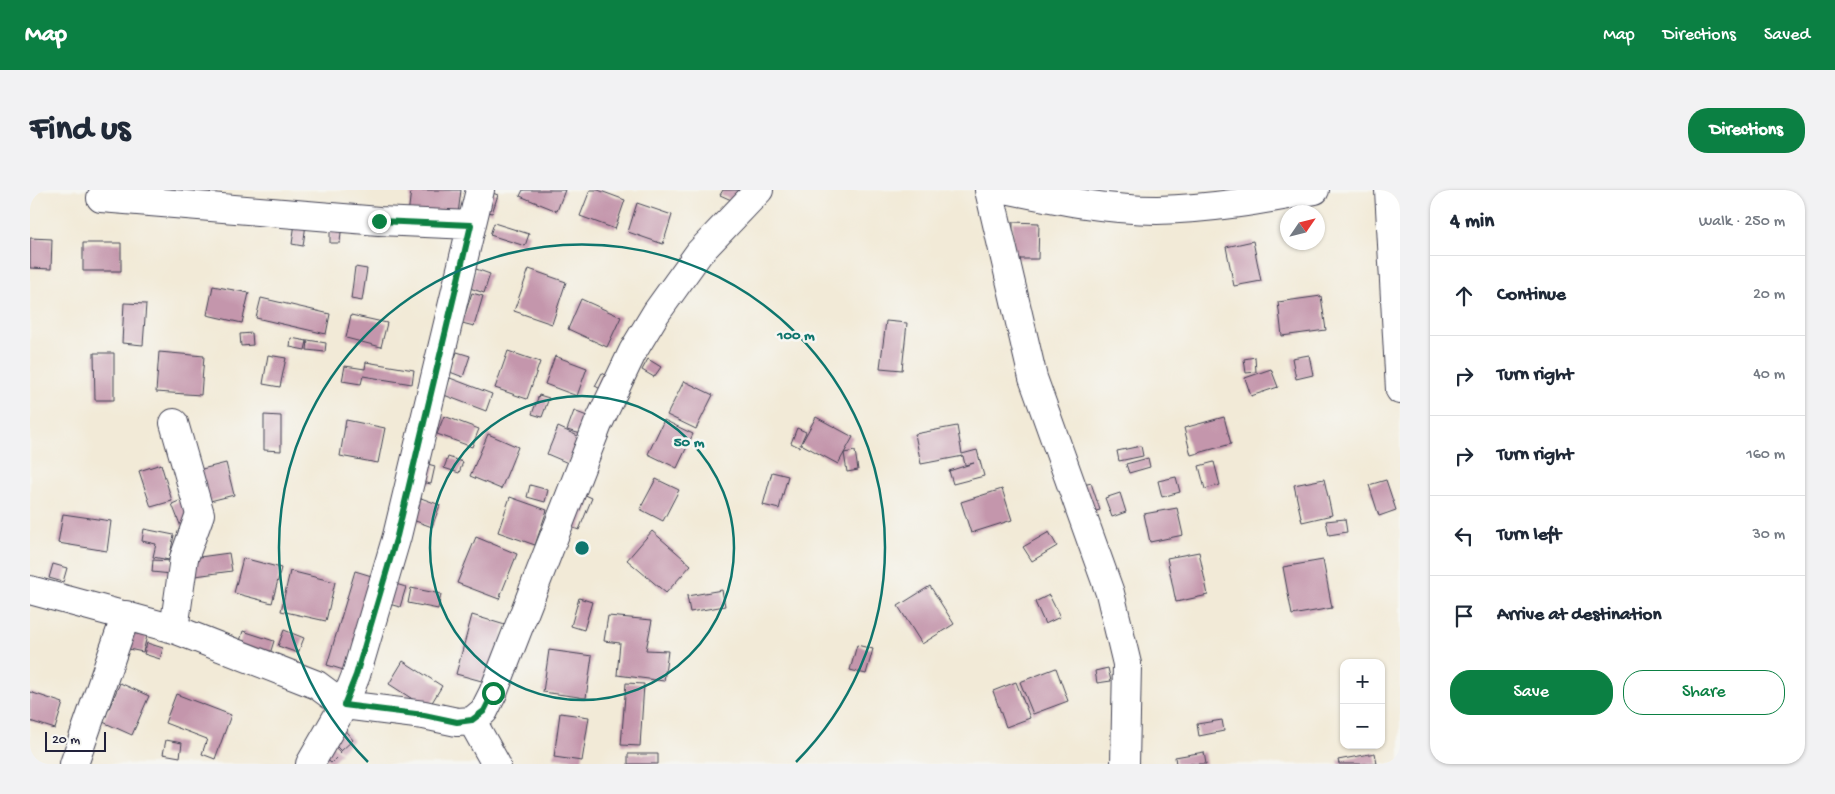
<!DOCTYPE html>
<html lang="en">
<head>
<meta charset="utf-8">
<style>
  :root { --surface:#fff; --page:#f2f2f3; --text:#1f2937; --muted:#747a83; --line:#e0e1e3; --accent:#0b8043 }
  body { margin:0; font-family:"Gochi Hand",sans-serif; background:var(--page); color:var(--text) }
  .controls { position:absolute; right:15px; bottom:15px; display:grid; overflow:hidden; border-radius:10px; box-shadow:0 1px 4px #0004 }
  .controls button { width:45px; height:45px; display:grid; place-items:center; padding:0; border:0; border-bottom:1px solid var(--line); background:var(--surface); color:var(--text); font:25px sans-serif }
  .compass { position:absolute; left:1250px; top:15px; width:45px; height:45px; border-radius:50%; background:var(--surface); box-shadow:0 1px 4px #0004; rotate:55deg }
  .scale { position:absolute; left:15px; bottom:12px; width:61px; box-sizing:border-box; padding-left:5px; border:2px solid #22223b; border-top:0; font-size:14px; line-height:18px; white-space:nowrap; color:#22223b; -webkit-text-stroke:4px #f6f6f2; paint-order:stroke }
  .stop { position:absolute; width:15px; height:15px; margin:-11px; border:4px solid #0b8043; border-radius:50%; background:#fff }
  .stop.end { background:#0b8043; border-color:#fff; box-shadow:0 1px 5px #0008 }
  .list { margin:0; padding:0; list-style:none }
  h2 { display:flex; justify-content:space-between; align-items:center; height:65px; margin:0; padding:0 20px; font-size:21px }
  h2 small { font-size:16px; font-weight:400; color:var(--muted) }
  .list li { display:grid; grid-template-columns:32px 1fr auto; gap:15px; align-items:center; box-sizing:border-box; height:80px; padding:0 20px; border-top:1px solid var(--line) }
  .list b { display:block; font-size:19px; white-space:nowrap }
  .list em { font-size:16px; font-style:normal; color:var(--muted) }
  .actions { display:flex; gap:10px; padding:15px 20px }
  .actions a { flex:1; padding:11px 0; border:1px solid var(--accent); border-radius:20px; text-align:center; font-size:18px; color:var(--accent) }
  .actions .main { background:var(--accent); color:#fff }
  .icon { flex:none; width:28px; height:28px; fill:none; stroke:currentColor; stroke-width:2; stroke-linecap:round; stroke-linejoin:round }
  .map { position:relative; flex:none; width:1370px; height:574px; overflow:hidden; border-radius:20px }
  header { display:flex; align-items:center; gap:30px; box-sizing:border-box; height:70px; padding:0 25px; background:var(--accent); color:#fff }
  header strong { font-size:24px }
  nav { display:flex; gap:28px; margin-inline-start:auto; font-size:18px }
  .intro { display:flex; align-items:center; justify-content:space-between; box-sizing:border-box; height:120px; padding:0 30px }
  h1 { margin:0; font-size:35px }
  .button { padding:12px 22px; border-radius:20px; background:var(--accent); color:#fff; font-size:18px; font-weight:700 }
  main { display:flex; gap:30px; padding:0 30px }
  aside { flex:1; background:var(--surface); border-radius:20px; box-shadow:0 1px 4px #0004 }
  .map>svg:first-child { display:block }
  .building { fill:#c496ac }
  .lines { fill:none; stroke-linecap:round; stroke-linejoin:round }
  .minor-casing { stroke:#414052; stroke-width:30 }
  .minor { stroke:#fff; stroke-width:28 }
  .route { stroke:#0b8043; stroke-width:6 }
  .ring { fill:none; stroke:#0f766e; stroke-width:2.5 }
  .centre { fill:#0f766e; stroke:#f6f6f2; stroke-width:2.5 }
  .ring-label { font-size:15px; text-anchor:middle; font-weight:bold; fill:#0f766e; stroke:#f6f6f2; stroke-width:5; stroke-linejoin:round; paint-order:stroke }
</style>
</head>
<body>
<header>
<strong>Map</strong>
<nav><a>Map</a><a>Directions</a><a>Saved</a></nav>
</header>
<div class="intro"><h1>Find us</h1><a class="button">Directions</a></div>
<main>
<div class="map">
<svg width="1370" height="574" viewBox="0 0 1370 574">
  <rect width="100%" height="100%" fill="#f6f6f2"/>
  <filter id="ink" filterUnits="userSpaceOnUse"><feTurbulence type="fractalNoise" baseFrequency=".02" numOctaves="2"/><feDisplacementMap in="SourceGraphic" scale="10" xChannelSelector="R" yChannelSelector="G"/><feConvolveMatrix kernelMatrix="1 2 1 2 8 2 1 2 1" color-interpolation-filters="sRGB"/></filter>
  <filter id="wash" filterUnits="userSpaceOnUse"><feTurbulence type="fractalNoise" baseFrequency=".0096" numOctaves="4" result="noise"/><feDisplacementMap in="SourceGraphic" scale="20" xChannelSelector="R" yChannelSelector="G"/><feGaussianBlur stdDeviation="1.12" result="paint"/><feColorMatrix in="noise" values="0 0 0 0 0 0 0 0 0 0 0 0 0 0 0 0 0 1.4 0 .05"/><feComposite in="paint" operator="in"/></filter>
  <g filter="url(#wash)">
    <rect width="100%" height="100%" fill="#f2ead7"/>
    <g id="blocks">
      <!-- building -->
      <path class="building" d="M381,0H431L427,32L378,25Z
        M493,0H535L527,21L490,6Z
        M560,0H568L595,10L585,39L550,26Z
        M693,0H714L708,13L690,5Z
        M460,2L468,5L462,23L454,20Z
        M607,13L642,25L633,54L598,42Z
        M983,32L1009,33L1008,69H982Z
        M265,33L276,34L273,56L262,54Z
        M464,33L499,44L495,56L460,45Z
        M300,41L311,42L310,53H300Z
        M0,48L22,49L21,79L0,78Z
        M1223,51L1231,91L1204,96L1196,57Z
        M53,53H91V81H53Z
        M325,77L337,79L332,111L321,109Z
        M446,79L460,84L454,103L440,98Z
        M499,79L536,92L522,134L484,121Z
        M183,96L219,103L212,133L177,125Z
        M442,103L453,106L444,136L432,133Z
        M1291,106L1296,140L1252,146L1248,112Z
        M231,108L300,124L296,144L226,128Z
        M551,109L591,127L577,157L538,139Z
        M94,113L116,114L113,155L92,153Z
        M321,125L357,133L351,157L316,148Z
        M856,131L877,133L872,180L850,178Z
        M222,143L223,155L211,156L210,144Z
        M261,148L277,151L275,160L260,157Z
        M278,150L296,153L295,162L277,160Z
        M478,161L510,172L497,209L465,198Z
        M129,162L174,166L171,205L126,202Z
        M427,162L440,166L433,187L420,182Z
        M64,163H84V210H65Z
        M238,165L256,168L250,197L233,194Z
        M1279,165L1283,185L1266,189L1262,168Z
        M525,166L557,178L547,206L515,194Z
        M1225,167L1226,182L1216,183L1214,169Z
        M618,169L631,177L624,187L612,180Z
        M336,172L384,180L382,194L333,186L331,194L312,191L315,176L335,179Z
        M1241,179L1248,197L1221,206L1215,188Z
        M572,183L585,190L578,203L565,196Z
        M420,188L462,204L456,221L414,205Z
        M654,191L683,205L666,239L637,225Z
        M509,205L519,208L512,227L502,224Z
        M544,221L557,226L551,244L537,240Z
        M234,225L251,226V261L234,260Z
        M414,226L449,239L442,257L407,244Z
        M786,227L823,247L808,274L771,254Z
        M1194,227L1201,254L1161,265L1154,238Z
        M316,230L355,238L348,273L310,266Z
        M634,230L663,244L647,278L618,264Z
        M927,236L932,264L947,260L954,286L923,294L919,281L944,273L935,275L933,266L891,274L885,244Z
        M528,237L548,246L538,273L517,264Z
        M767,238L776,242L769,257L761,253Z
        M458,244L488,257L471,299L440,286Z
        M1111,256L1113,266L1089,271L1087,261Z
        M825,261L828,280L817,282L814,263Z
        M418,267L433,272L429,283L414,278Z
        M1118,268L1120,277L1099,283L1096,274Z
        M1184,272L1190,295L1175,299L1169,276Z
        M196,273L204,305L172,313L164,281Z
        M394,273L405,276L401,294L390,292Z
        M131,274L142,311L121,317L109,281Z
        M742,282L758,286L749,319L733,315Z
        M1146,287L1150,302L1132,307L1128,291Z
        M626,289L649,300L633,331L610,319Z
        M1294,289L1302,325L1272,332L1264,295Z
        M1356,290L1366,320L1349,326L1339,295Z
        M1061,293L1070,320L1055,324L1047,297Z
        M500,295L518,300L515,312L497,307Z
        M972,299L982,330L941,343L931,312Z
        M551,303L562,308L549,340L538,336Z
        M1090,303L1096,322L1082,327L1075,308Z
        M480,307L517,320L505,355L468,342Z
        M156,308L165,332L151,337L142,314Z
        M391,308L410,315L402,337L380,329Z
        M1147,318L1153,345L1120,352L1114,324Z
        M33,324L81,331L77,361L28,353Z
        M1315,329L1317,342L1299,345L1296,331Z
        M114,339L144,345L139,370L123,367L126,354L112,351Z
        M622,341L661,375L636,403L597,370Z
        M1019,342L1027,356L1002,371L993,357Z
        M446,347L487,364L469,409L427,393Z
        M1169,362L1178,405L1146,412L1137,368Z
        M199,363L202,381L158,387L155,369Z
        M213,368L251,378L242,413L204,403Z
        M123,370L142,371L141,384L122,382Z
        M1293,370L1302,418L1262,425L1253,377Z
        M23,374L37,378L33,392L19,388Z
        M260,381L305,392L296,431L251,421Z
        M325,381L345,387L317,481L297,475Z
        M362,393L376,397L370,417L355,413Z
        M900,396L924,434L892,454L868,416Z
        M381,398L411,404L408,419L378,413Z
        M692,400L695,416L660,422L657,406Z
        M1019,405L1030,427L1015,434L1005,412Z
        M549,408L562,412L554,440L541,436Z
        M442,425L475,435L459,493L426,484Z
        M578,426L622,430L616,460L638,461L634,491L587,485L590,453L574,451Z
        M87,440L117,446L113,462L84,456Z
        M254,440L274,448L268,463L248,456Z
        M213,441L244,451L239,467L208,458Z
        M117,453L133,458L130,469L114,464Z
        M827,455L843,459L836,484L820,480Z
        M519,460L562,466L556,508L513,502Z
        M373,471L412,496L398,519L359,494Z
        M1026,478L1038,511L1003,524L990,492Z
        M1078,478L1081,491L1067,493L1065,481Z
        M986,492L1000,528L976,537L963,501Z
        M90,493L119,506L102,545L73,532Z
        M596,493L614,494L610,556L591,555Z
        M0,502L33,513L25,539L0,531Z
        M146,504L201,525L185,569L172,564L177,549L135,533Z
        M530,523L559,527L552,571L524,567Z
        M1192,530L1194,541L1169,546L1167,534Z
        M312,537L323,550L311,561L299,549Z
        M136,550L152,553L150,567L133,564Z
        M299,552L311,563L301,573L289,562Z
        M1174,562L1176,574H1146L1145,567Z
        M1345,563L1347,574H1309L1308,570Z
        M598,564H628V574H598Z"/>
    </g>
  </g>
  <g filter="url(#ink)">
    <use href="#blocks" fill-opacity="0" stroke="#414052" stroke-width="1"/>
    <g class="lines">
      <!-- minor casing -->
      <g class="minor-casing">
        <path id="minor" d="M959,0L1003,188L1080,403L1097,474L1095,574
          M980,0C1028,10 1077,20 1127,20C1180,19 1233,10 1285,0
          M1359,0L1370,200
          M71,8L349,31L441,35
          M144,233L170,324L154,368L144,439
          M0,400L144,439L287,495L314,515L394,525L427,532L442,531L454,521L463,503L568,234L603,161L626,123L669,63L729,0
          M442,531L466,574
          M44,574L96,425
          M280,574L314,515L326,485L367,346L450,0"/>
      </g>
      <!-- minor -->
      <use href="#minor" class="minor"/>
    </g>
  </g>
  <g class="lines" filter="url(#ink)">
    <!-- route -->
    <path class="route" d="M349,31L441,35L367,346L326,485L314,515L394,525L427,532L442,530L454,521L463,503"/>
  </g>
  <!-- distance rings -->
  <g class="ring">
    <circle cx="552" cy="358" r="152"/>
    <path d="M338 572A303 303 0 1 1 766 572"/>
  </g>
  <circle cx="552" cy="358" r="8" class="centre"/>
  <g class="ring-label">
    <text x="766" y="149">100 m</text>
    <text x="659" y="256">50 m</text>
  </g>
</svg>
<div class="controls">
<button>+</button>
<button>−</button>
</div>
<svg class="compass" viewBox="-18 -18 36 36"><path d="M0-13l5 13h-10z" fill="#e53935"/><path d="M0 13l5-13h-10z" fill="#747a83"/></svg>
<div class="scale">20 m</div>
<div class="stop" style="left:463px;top:503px"></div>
<div class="stop end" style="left:349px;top:31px"></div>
</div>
<aside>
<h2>4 min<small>Walk · 250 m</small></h2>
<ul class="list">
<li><svg class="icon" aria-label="ahead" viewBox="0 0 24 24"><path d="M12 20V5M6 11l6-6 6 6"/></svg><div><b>Continue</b></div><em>20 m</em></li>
<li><svg class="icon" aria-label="right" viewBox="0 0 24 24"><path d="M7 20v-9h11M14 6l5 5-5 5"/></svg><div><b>Turn right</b></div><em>40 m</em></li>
<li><svg class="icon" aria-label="right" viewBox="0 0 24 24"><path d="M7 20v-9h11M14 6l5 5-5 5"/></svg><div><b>Turn right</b></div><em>160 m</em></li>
<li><svg class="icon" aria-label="left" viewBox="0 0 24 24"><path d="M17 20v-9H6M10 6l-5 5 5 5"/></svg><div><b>Turn left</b></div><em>30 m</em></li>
<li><svg class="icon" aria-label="arrive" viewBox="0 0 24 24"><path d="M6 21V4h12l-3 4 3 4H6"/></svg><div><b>Arrive at destination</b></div></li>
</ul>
<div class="actions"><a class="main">Save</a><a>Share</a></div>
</aside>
</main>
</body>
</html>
